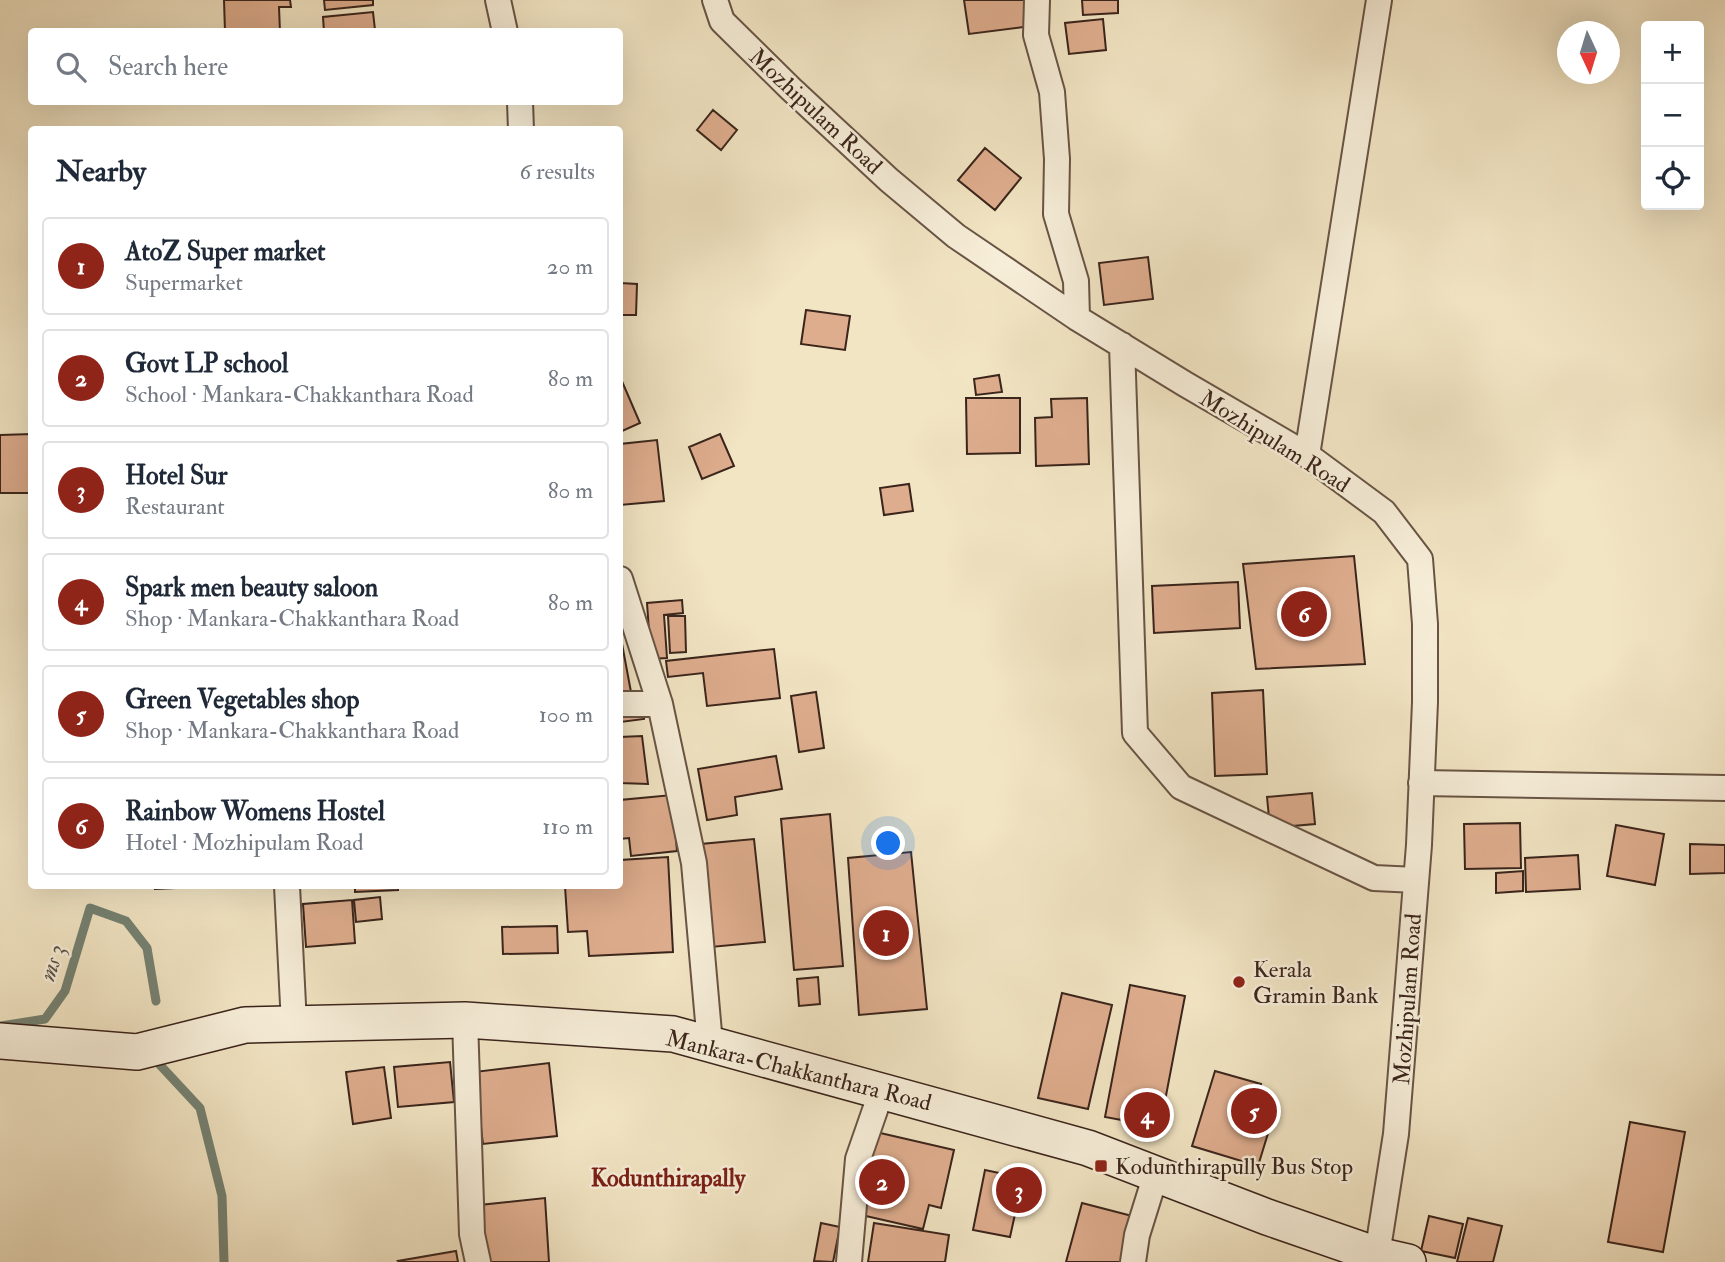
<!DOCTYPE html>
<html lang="en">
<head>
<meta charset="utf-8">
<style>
  :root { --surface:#fff; --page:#f2f2f3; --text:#1f2937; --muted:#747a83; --line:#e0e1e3; --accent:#8f2418 }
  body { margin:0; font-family:"IM FELL Double Pica",serif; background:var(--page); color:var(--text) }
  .controls { position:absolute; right:21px; top:21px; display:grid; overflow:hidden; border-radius:7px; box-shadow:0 7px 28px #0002 }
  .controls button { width:63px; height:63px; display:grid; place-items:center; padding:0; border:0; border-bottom:2px solid var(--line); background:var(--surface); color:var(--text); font:35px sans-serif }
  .compass { position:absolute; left:1557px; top:21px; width:63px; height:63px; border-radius:50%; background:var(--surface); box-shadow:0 7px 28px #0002; rotate:176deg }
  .you { position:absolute; left:889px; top:844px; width:24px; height:24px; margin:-18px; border:5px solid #fff; border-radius:50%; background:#1a73e8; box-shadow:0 0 0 10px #1a73e833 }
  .badge { display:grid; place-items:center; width:46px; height:46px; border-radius:50%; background:var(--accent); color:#fff; font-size:23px; font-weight:700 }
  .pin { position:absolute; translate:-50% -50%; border:4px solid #fff; box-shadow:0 2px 7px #0006 }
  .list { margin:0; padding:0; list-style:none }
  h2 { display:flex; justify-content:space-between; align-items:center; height:91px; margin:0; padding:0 28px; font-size:30px }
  h2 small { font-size:23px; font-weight:400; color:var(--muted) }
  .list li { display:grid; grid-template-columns:46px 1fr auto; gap:21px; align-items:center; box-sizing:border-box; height:98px; margin:0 14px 14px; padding:0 14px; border:2px solid var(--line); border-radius:7px }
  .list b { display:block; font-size:26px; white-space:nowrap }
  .list p { margin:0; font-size:23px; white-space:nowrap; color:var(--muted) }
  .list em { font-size:23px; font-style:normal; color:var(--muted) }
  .icon { flex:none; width:38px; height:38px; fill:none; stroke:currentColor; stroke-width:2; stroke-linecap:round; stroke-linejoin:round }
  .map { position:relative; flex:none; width:1725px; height:1262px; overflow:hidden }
  .search { position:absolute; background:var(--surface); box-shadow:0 7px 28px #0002; left:28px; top:28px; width:595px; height:77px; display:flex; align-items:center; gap:18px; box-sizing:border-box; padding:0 24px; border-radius:7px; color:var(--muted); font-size:26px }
  .panel { position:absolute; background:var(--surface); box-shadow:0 7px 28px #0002; left:28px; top:126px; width:595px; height:763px; border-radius:7px }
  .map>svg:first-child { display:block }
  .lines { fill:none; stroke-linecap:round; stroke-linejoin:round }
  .stream { stroke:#758273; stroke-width:9 }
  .building { fill:#dead8e; stroke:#3a241b; stroke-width:2 }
  .street-casing { stroke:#685445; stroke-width:28 }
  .secondary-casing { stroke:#3a241b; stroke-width:38 }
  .street { stroke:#f7eed9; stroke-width:24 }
  .secondary { stroke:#f7eed9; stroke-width:35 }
  .poi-dot { fill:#8f2418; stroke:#f7eed9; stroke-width:2.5 }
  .labels { text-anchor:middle; stroke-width:5; stroke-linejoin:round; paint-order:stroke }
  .street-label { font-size:23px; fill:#3a241b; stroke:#f7eed9 }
  .poi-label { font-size:23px; fill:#3a241b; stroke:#f7eed9; text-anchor:start }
  .water-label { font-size:24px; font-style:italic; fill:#575347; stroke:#f7eed9 }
  .neighbourhood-label { font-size:24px; font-weight:bold; fill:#7a1f14; stroke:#f7eed9 }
</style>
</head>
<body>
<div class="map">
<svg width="1725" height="1262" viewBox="0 0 1725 1262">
  <rect width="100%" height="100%" fill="#f2e5c4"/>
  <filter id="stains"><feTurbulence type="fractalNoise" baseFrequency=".00286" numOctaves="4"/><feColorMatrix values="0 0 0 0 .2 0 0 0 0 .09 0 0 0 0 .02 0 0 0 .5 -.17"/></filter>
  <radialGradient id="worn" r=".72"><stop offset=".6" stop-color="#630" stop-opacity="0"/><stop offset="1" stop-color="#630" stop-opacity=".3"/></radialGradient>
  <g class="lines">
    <!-- stream -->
    <path class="stream" d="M1,1026L45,1019L65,991L90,908L126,921L147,948L156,1001
      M160,1057V1065L200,1108L222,1196L224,1262"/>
  </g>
  <!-- building -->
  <path class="building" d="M224,0H290L291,7H279L280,32H225Z
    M324,0H373V5L325,10Z
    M964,0H1029L1032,26L969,34Z
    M1082,0H1118V13L1083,15Z
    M373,12L375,30L324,32L323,17Z
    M1103,19L1106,50L1069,54L1065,23Z
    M713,110L737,130L721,150L697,130Z
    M985,148L1021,178L995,210L958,180Z
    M1148,257L1153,299L1104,305L1099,263Z
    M620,283L637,284L636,315H620Z
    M806,310L850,316L845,350L801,344Z
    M999,375L1002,392L976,395L974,379Z
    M621,379L640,423L620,432V380Z
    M966,398H1020V453L967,454Z
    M1087,398L1089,464L1036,466L1035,418L1052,417L1051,399Z
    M32,434V493H0V435Z
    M720,434L734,466L702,479L689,447Z
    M657,440L664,501L620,505V444Z
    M909,484L913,511L884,515L880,488Z
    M1354,556L1365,664L1256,669L1243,564Z
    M1238,582L1240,628L1154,633L1152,586Z
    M682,600L683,613L664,615L667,658L651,659L647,603Z
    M668,616H685L686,652L670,653Z
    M620,633L631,692L620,694Z
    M774,649L780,698L707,706L703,673L668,677L666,661Z
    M1263,690L1267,774L1215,776L1212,693Z
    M816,692L824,748L799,752L791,696Z
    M643,707L644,719L621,722L620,714Z
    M642,736L648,784L620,783V737Z
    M776,756L782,789L735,797L737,815L707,820L698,769Z
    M1312,793L1315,824L1270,828L1267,797Z
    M672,795L677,851L631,856L629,838L620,839V800Z
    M830,814L843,966L794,970L781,819Z
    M1520,823L1521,868L1465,869L1464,824Z
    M1616,825L1664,834L1655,885L1607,876Z
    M754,839L765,942L711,947L701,844Z
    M1690,844L1725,845V873L1690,874Z
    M911,852L927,1009L859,1015L848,858Z
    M1578,855L1580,889L1526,892L1525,858Z
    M668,857L673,952L589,956L587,931L568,932L565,886H620V860Z
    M1523,871V891L1496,893V873Z
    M155,886H198V887L155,889Z
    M355,886H398V890L355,892Z
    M380,897L382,919L356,922L354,900Z
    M352,900L355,943L306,947L303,904Z
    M557,926L558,953L503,954L502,927Z
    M818,977L820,1004L799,1006L797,979Z
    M1130,985L1185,996L1160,1127L1105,1117Z
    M1062,993L1112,1005L1088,1109L1038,1098Z
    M450,1062L454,1102L398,1107L394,1067Z
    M549,1063L557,1136L483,1144L474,1072Z
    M384,1067L391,1118L353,1124L346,1072Z
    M1215,1071L1261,1084L1253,1111L1273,1117L1258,1166L1192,1146Z
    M1630,1122L1685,1132L1663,1252L1608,1242Z
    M876,1132L954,1150L941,1208L929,1205L923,1229L857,1214Z
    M985,1170L1023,1178L1010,1237L973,1230Z
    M545,1198L549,1262H483L480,1205Z
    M1082,1203L1136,1217L1124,1262H1066Z
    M1429,1216L1463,1224L1455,1258L1421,1251Z
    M1468,1218L1502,1226L1493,1262H1457Z
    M821,1223L840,1227L833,1262L814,1261Z
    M874,1223L949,1235L945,1262H868Z
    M456,1251L458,1262H399L398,1261Z"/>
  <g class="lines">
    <!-- street casing -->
    <g class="street-casing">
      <path id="street" d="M498,0L505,32
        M715,0L722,21L791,89L889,180L956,236L1077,318L1185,384L1307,455L1384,512L1420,559L1425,624V702L1419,845L1396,1134L1377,1255
        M1037,0L1036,35L1052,92L1057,159L1056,214L1076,281L1077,318
        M520,102L521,130
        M1122,345L1135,733L1181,787L1374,878L1416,880
        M1307,455L1379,0
        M620,579L660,704L694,863L710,1044
        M620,704H660
        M1421,783L1725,788
        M287,886L294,1024
        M465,1020L472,1234L478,1262
        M849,1262L858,1159L882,1090
        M1133,1262L1137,1235L1156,1174"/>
    </g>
    <!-- secondary casing -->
    <g class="secondary-casing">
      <path id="secondary" d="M0,1041L137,1052L245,1025L465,1020L673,1034L1088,1148L1267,1217L1377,1255L1408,1262"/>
    </g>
    <!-- street -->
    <use href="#street" class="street"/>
    <!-- secondary -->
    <use href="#secondary" class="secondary"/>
  </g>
  <!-- markers -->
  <g class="poi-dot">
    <circle cx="1239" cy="982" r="7"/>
    <rect x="1094" y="1159" width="14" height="14" rx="3.5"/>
  </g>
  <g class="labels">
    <!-- street labels -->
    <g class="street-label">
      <text transform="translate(816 111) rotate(43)" y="8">Mozhipulam Road</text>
      <text transform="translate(1275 441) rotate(32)" y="8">Mozhipulam Road</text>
      <text transform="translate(1407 999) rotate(-86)" y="8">Mozhipulam Road</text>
      <text transform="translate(799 1070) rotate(14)" y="8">Mankara-Chakkanthara Road</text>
    </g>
    <!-- poi labels -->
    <g class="poi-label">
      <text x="1253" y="977">Kerala<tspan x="1253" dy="26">Gramin Bank</tspan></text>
      <text x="1115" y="1174">Kodunthirapully Bus Stop</text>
    </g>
    <!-- water labels -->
    <g class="water-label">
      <text transform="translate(52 962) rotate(-71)" y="8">ms 3</text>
    </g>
    <!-- neighbourhood labels -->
    <g class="neighbourhood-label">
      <text x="668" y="1186">Kodunthirapally</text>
    </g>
  </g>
  <rect width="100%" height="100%" filter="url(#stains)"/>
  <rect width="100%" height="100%" fill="url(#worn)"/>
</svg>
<div class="controls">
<button>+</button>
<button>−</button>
<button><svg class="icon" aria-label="locate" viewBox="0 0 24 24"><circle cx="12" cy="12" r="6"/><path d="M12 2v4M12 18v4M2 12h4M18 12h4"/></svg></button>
</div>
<svg class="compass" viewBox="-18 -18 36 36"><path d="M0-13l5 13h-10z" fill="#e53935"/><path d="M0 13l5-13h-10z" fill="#747a83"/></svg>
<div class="you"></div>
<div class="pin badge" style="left:886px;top:933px">1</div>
<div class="pin badge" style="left:882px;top:1182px">2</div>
<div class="pin badge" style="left:1019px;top:1190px">3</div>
<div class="pin badge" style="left:1147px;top:1115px">4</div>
<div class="pin badge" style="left:1254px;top:1111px">5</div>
<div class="pin badge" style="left:1304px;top:614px">6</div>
<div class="search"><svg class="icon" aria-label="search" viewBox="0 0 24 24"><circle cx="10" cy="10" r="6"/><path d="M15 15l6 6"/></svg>Search here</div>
<section class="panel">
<h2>Nearby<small>6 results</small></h2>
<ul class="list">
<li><span class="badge">1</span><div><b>AtoZ Super market</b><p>Supermarket</p></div><em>20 m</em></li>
<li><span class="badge">2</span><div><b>Govt LP school</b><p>School · Mankara-Chakkanthara Road</p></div><em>80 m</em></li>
<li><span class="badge">3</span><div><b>Hotel Sur</b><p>Restaurant</p></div><em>80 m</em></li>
<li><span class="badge">4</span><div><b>Spark men beauty saloon</b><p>Shop · Mankara-Chakkanthara Road</p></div><em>80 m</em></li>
<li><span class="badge">5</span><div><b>Green Vegetables shop</b><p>Shop · Mankara-Chakkanthara Road</p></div><em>100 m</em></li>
<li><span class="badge">6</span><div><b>Rainbow Womens Hostel</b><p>Hotel · Mozhipulam Road</p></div><em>110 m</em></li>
</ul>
</section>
</div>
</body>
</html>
